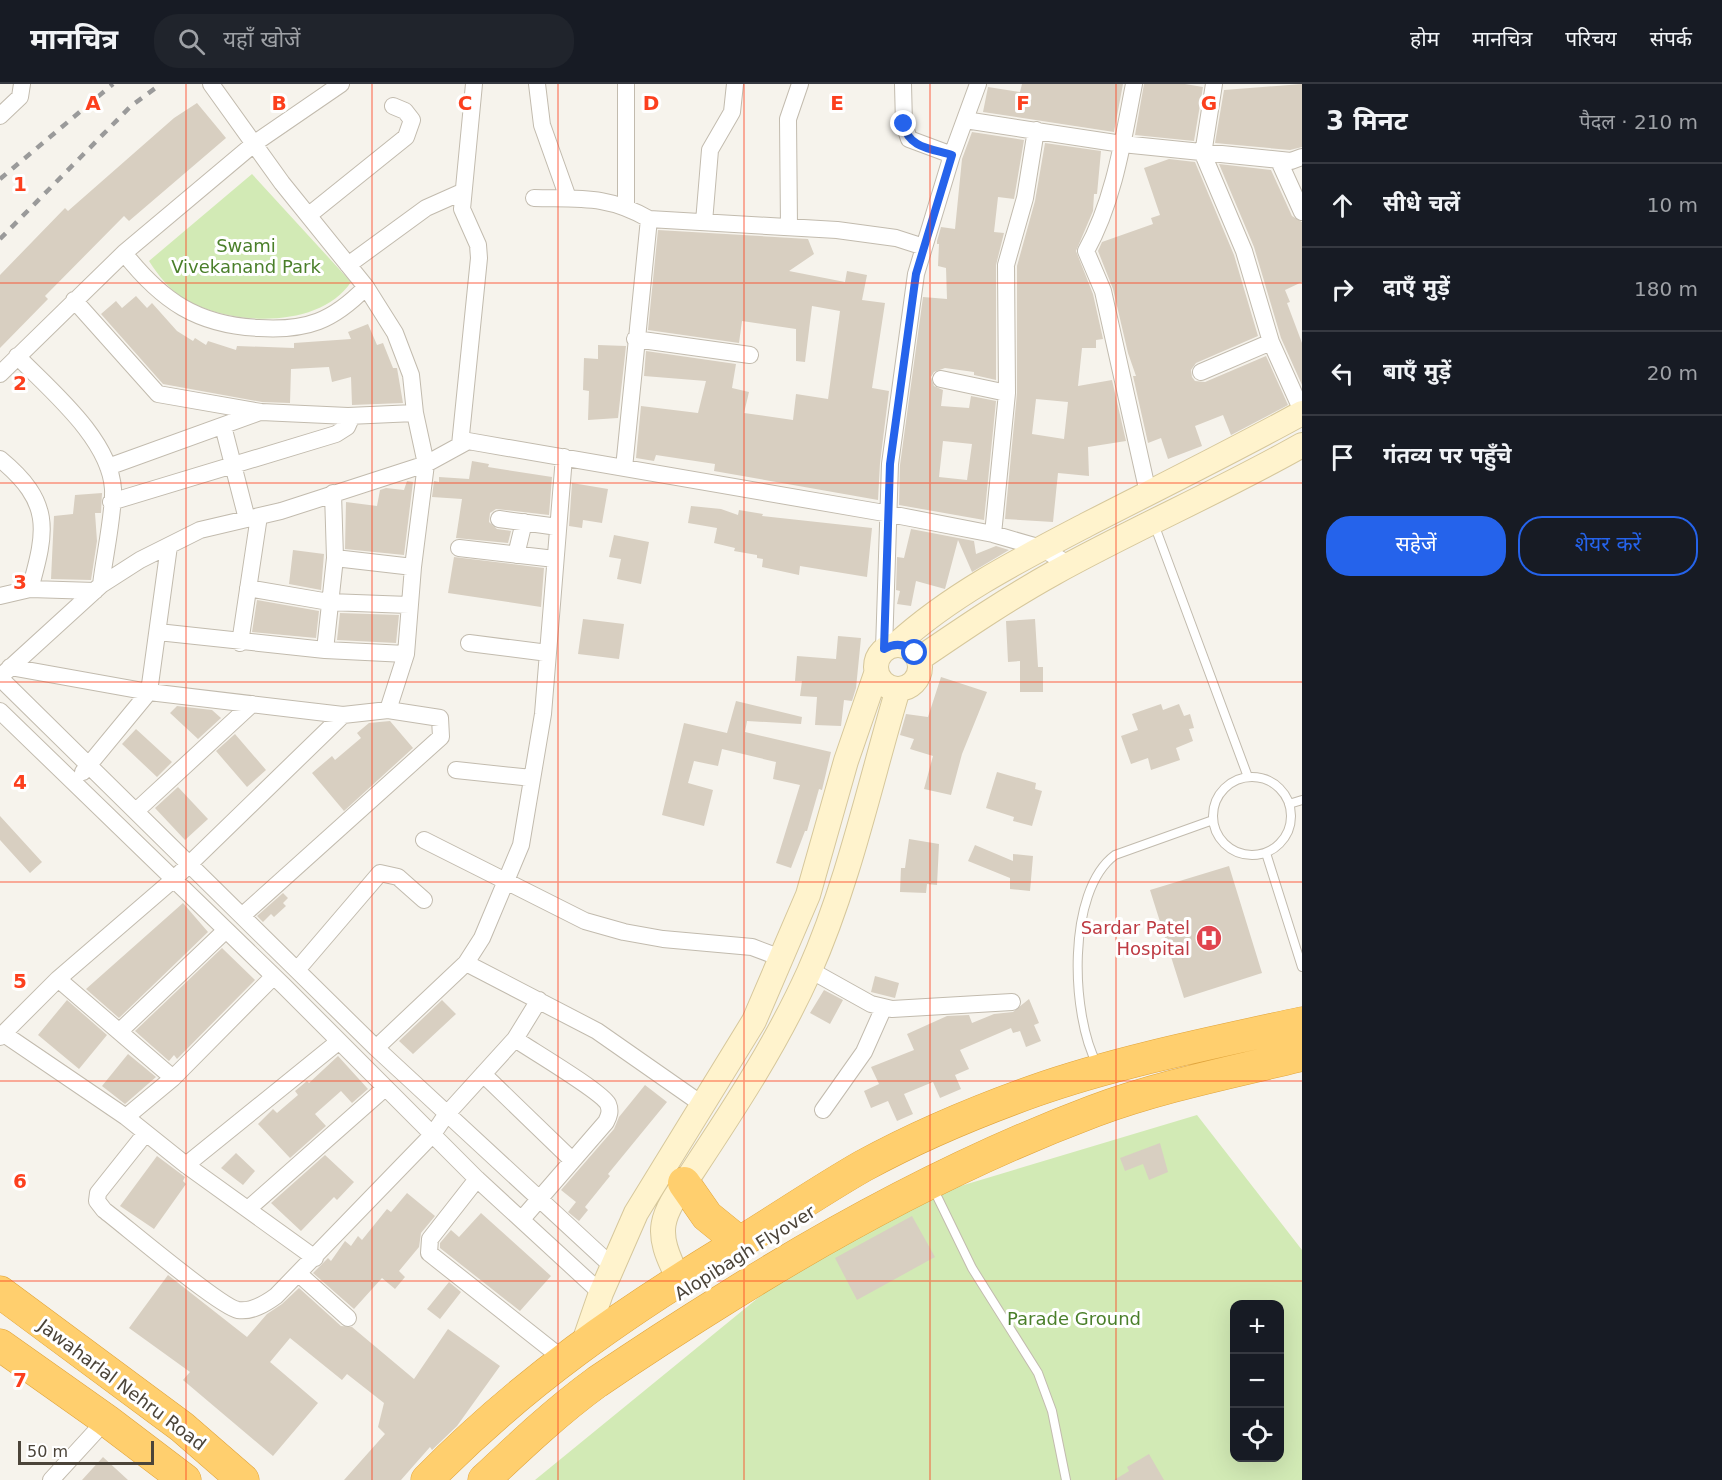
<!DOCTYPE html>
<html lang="hi">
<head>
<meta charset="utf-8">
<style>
  :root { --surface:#171b24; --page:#20242c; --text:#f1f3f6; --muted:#9ea1a6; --line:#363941; --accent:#2563eb }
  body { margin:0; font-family:"DejaVu Sans","Noto Sans Devanagari",sans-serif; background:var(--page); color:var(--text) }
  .controls { position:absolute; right:18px; bottom:18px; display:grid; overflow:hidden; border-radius:12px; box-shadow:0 6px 24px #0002 }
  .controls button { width:54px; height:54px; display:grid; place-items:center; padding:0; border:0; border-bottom:2px solid var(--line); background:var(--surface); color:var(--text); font:30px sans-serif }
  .scale { position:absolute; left:18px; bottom:15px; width:136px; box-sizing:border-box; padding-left:6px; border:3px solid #4b4439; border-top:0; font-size:16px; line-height:21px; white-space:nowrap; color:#4b4439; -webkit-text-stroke:4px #fff; paint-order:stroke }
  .stop { position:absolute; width:18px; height:18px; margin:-14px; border:4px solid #2563eb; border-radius:50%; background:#fff }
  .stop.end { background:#2563eb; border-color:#fff; box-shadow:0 2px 6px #0008 }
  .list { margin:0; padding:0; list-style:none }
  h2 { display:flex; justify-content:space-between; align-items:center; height:78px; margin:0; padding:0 24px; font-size:26px }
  h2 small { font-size:20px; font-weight:400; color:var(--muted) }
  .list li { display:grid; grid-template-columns:39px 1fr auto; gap:18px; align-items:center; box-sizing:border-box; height:84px; padding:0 24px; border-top:2px solid var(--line) }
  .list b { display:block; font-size:22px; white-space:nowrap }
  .list em { font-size:20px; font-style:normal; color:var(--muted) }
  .actions { display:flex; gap:12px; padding:18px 24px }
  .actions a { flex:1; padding:14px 0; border:2px solid var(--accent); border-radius:24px; text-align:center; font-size:21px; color:var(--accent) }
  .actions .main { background:var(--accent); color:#fff }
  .icon { flex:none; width:33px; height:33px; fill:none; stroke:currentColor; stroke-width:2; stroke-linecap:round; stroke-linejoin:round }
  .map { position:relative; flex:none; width:1302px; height:1396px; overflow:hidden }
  header { display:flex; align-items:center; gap:36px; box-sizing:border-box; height:84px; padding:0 30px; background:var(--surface); border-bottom:2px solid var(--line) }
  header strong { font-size:28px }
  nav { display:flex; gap:33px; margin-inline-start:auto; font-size:21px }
  .search { width:420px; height:54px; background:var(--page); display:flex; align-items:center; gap:15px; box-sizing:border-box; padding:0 21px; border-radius:24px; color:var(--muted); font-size:22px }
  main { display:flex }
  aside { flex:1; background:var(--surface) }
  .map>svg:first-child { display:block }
  .green { fill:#d2eab5; fill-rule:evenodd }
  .building { fill:#d8cfc1; fill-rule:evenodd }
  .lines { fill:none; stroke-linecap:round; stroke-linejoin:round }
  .lane-casing { stroke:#c2bbae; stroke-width:10 }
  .street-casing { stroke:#c2bbae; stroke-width:18 }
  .secondary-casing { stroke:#d6c79b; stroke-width:26 }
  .highway-casing { stroke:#e0a43c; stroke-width:33 }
  .lane { stroke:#fff; stroke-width:8 }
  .street { stroke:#fff; stroke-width:16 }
  .secondary { stroke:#fff3cd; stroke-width:24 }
  .highway { stroke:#ffcf6e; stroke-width:32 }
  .rail { stroke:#9a9a9a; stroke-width:4.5; stroke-dasharray:8 8; stroke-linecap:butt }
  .route { stroke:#2563eb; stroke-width:8 }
  .grid { fill:none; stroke:#fc3f1d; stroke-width:1.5; stroke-opacity:0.55 }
  .labels { text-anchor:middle; stroke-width:6; stroke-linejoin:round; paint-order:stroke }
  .park-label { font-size:18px; fill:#4a7f2a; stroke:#fff }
  .health-label { font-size:18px; fill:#be3a42; stroke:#fff; text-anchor:end }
  .street-label { font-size:18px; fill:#4b4439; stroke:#fff }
  .grid-label { font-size:20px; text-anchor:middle; font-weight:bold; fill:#fc3f1d; stroke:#fff; stroke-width:6; stroke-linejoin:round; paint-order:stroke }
</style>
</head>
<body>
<header>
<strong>मानचित्र</strong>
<div class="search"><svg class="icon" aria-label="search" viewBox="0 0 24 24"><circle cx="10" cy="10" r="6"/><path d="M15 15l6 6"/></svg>यहाँ खोजें</div>
<nav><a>होम</a><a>मानचित्र</a><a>परिचय</a><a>संपर्क</a></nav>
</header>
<main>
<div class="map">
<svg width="1302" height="1396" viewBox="0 0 1302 1396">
  <rect width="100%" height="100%" fill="#f6f3ec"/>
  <!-- green -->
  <path class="green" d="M252,90L351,198C319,246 228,242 183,214C168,204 158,191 149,177Z
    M1197,1031L1302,1166V1396H535L857,1133ZM1234,1220H1280V1374H1234Z"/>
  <!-- building -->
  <path class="building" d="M1022,0H1123L1114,48L983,28L988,3L1020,8Z
    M1144,0H1185L1203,3L1194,57L1135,51Z
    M1302,0V63L1290,66L1215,59L1224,6Z
    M197,19L226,54L129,137L124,132L45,212L48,215L0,264V191L65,124L68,127L174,34Z
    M972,48L1024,56L1014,115L998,113L994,148L1004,149L996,181V296L974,291V288L945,284L934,288L931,293L934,302L943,306L941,322L969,324L971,312L996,317L984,436L899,421L900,381L923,213L947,215L946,184L938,182L939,160H937V157L941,143L955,145L962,75ZM943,357L972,360L967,396L939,393Z
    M1045,59L1101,67L1097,110H1094L1093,127L1076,167L1093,210L1103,255L1096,256V264H1082L1078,302L1112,296L1126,357L1088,363L1089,392L1058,389L1053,438L1005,435L1017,309V182L1035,117ZM1036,315L1068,318L1064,355L1032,350Z
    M1169,75L1195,78L1234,171L1258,252L1196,279L1191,286L1192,293L1195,297L1205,298L1266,272L1288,321L1231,351L1223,331L1195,342L1202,362L1168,375L1161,354L1148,359L1133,292H1136L1128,269L1113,205L1098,167L1102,158L1153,140L1151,134L1160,131L1144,84Z
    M1219,80L1271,86L1292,132L1302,138V198L1285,206L1290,218L1287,219L1302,259V301L1281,254L1254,163Z
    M658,146L808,155L814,170L789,187L845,198L847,187L867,191L862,216L885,219L872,304L889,307L880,379L878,416L714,387L715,380L656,371L654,377L636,374L641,322L698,329L706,297L644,292L646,267L736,280L732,304L749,308L744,329L793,336L796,310L828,315L840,227L812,222L805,278L796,277V245L742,237L739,259L648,246Z
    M136,212L147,224L152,219L177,247L193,257L195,254L206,261L208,257L236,266L237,262L294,264V259L351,255L348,248L368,240L377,261L383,259L393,284H397L403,319L352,321L351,293L332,298L329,283L291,285L290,319L262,318L163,300L101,230L116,217L122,224Z
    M598,261L626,262L618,334L588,336L589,307L583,306L584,274L598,275Z
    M472,377L489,380L488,383L552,393L549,431L496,425L490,429L489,438L497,445L511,447L508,459L456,454L462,415L432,413L434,397L439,398V393L469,395Z
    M407,397L413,398L404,471L345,465L346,418L377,422L380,406L386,404L404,406Z
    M572,399L608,405L602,439L583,436L582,444L569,442Z
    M102,409L101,429H95L97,457L91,496L51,495L54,432L73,430L75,411Z
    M691,422L721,425L738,431L739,426L763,430L762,432L872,444L867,493L800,482L799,491L762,483L763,475L757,474V471L734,467L735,464L714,459L717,444L688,439Z
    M911,445L974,457L976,470L996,462L1009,466L972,488L958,456L945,505L916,497L911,522L897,520L900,507L896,506L897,473L904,474Z
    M614,451L649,458L641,500L617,495L621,475L609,473Z
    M293,466L324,470L321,506L289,500Z
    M454,473L544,484L541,523L448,509Z
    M257,516L319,527L316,554L252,548Z
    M340,529L399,531L396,559L337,556Z
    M583,535L624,540L619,575L578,570Z
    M1035,535L1038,583H1043V608H1020V577L1008,578L1006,537Z
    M838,552L861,554L856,604L852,617L844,616L841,642L815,641L817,613L800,612L802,597H795L797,572L836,575Z
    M941,593L987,608L962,670L951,711L924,705L933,672L910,665L914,655L900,651L906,630L928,633Z
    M736,617L802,633L801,640L747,637L745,648L831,668L822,706L819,705L807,747H805L791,784L776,779L800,701L773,695L776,678L722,665L718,682L694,677L688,699L713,706L704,742L662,731L684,639L727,649Z
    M1161,620L1163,626L1179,620L1184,632L1190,630L1194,644L1189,645L1193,657L1176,664L1180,676L1151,686L1148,674L1131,680L1121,652L1138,646L1132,630Z
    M177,622L212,626L221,634L198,655L170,629Z
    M390,637L413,664L344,727L312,689L332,672L335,676L361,654L357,649L369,639Z
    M136,645L172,678L157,693L122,660Z
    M235,650L266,686L247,703L216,667Z
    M997,688L1036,699L1035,705L1042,707L1032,742L1013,737L1014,733L986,724Z
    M178,703L208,735L185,756L155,724Z
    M0,732L42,778L30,789L0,756Z
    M909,755L939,760L937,801L927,800L926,809L900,808L901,784H905Z
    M975,761L1013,777V770L1033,772L1030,807L1010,805V794L968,777Z
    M1229,782L1262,889L1184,914L1150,806Z
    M283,809L288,814L283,819L286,822L274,833L271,830L263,838L257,832Z
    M183,819L208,848L119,934L86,905Z
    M222,864L255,896L177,975L174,971L169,977L135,947Z
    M875,892L899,899L895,914L871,908Z
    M824,906L843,916L830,940L810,929Z
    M1029,915L1039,939L1034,941L1041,957L1026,963L1020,947L1013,949L1011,944L960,966L969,985L955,991L961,1005L940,1014L933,998L904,1010L913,1030L897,1037L888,1017L871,1024L864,1007L879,1000L871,983L914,966L907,950L947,932L969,931L972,939L994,930L1013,928Z
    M67,916L107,951L79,985L38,951Z
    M442,916L456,930L413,970L399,957Z
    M128,970L156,993L125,1020L102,1002Z
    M338,972L368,1005L352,1019L341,1007L315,1030L326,1042L290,1074L258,1040L273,1025L277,1029L298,1011L295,1007L307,997L309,999Z
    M645,1001L667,1018L608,1090L610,1092L585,1123L588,1126L579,1137L568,1128L576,1118L561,1106L614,1045L619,1033Z
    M1160,1059L1168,1088L1149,1096L1143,1080L1125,1087L1120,1074Z
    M236,1069L255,1087L243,1101L221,1084Z
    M325,1071L354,1098L337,1116L334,1113L301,1147L271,1119Z
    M157,1072L185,1093L183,1097L186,1100L154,1145L120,1122Z
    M407,1109L435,1132L421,1149L419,1163L399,1187L405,1193L395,1205L382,1194L354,1225L313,1189L328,1174L331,1177L345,1157L351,1162L358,1152L362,1156L387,1125L391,1128Z
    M481,1129L551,1192L520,1227L440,1164V1159L451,1146L459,1153Z
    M912,1132L935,1173L857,1216L835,1174Z
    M168,1191L247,1253L267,1230L282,1220L299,1204L341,1242L352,1243L414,1295L448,1245L500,1282L457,1342L432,1366L430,1363L401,1396H344L385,1350L378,1343L384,1319L347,1290L342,1296L290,1254L270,1278L318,1319L273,1372L183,1296L190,1288L129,1244Z
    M449,1198L461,1208L440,1235L427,1225Z
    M1149,1370L1164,1396H1114L1129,1387L1127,1383Z
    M103,1373L128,1396H82Z"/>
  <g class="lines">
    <!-- lane casing -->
    <g class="lane-casing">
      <path id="lane" d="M1154,440L1248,693
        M1213 732a39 39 0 1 1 78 0a39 39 0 1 1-78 0Z
        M1289,720L1302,716
        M1266,769L1302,883
        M1097,980C1071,932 1066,807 1115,771L1213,736
        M933,1104L972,1184L1038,1289L1052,1327L1066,1396"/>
    </g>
    <!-- street casing -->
    <g class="street-casing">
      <path id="street" d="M537,0L542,41L568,114
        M626,0V123
        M903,0L904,40L909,55L952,71
        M1134,0C1123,56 1114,117 1086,167L1103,207L1148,409
        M1214,0L1203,70L1244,167L1271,258L1302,327
        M0,32L20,13L22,0
        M965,36L1122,60L1291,77L1302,73
        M1279,77L1302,128
        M534,114C580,115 608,111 649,135L837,146L896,154L924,163
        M309,131L406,53L412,36L405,27L393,22
        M704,138L710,66L732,28L735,0
        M789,143L788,35L800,0
        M124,169C162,217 197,241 259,244C307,247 333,237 366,203
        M348,181L426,124L462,108
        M74,216L158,310L261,328L348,332L415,329
        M635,255L750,271
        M17,272C50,306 110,355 113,405C114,430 104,474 101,501
        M1201,288L1271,258
        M0,290L124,169L255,59L341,0
        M941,295L1007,309
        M223,342L247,435
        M460,361L479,174L478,161L462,125L474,0
        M0,375C52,418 47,445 30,505L0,512
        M108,383L260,328
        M624,384L649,135
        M111,418L336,350L347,343L352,332
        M499,435L558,443
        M993,450L1007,309L1006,181L1025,114L1036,46
        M459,464L555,475
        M516,471L524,438
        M335,474L413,483
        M248,504L329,518L409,521
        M30,505L95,507
        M158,548L325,566L406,570
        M240,559L259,432
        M469,559L548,569
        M884,565L890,380L916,190L952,71L978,0
        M325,566L335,474L333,409
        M10,583L149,608L343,631L388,626L406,570L413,483L426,380L415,329L411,291L395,249L366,203L282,99L211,0
        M0,593L101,501L140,476L200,446L281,427L426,380L468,357L890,430L993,450L1041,464L1070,481
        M0,594L376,964L613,1183
        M0,627L284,902L477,1095L601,1209
        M456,686L532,694
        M83,688L149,608L169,462
        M136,727L252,620
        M424,756L585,837L624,848L663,855L752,863L781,874
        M243,831L441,653L440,634L388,626
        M466,879L597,947L703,1021
        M297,886L380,789L398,793L424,816
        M810,886L871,920L892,925L1012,918
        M58,895L173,994
        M120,947L226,846
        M4,950L126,1033L186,1081L315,1174
        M0,953L58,895L174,795L343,631
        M515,955C531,966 601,1007 608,1020C611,1027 609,1032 606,1038L522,1135
        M376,964L466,879L482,854L521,761L543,630L564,373
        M483,990L572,1076
        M823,1026L864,968L884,923
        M126,1033L173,994L273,893
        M145,1050L98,1109L97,1117L104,1126C125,1142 220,1223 238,1226C252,1228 265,1220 276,1212L433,1050L446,1031L515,955L539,916
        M186,1081L338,958
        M477,1095L430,1155L429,1169L563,1275
        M248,1125L385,1004
        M299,1190L348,1234
        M51,1396L106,1336"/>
    </g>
    <!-- secondary casing -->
    <g class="secondary-casing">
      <path id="secondary" d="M897,560C952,510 1021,475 1086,441C1158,404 1231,368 1302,329
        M876 583a22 22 0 1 1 44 0a22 22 0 1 1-44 0Z
        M919,575C963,545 1007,515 1054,489C1135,444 1221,407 1302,361
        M679,1195C652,1144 661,1133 692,1088C735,1023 777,959 809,888C849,798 870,699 898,605
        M584,1258L601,1209L636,1129L754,937L808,811L846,677L876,590"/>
    </g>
    <!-- highway casing -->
    <g class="highway-casing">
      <path id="highway" d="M684,1099L707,1132L739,1158
        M0,1208L182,1343L243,1396
        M0,1261L106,1336L185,1396
        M427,1396C523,1298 623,1229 739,1159C780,1134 821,1106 863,1082C918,1052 975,1028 1034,1007C1116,978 1215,958 1302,939
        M484,1396C520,1362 557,1327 597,1298C641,1268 686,1239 731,1211C846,1139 966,1075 1094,1027C1161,1002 1233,988 1302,971"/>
    </g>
    <!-- lane -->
    <use href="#lane" class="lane"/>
    <!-- street -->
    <use href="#street" class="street"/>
    <!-- secondary -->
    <use href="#secondary" class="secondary"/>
    <!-- highway -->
    <use href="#highway" class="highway"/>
    <!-- rail -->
    <path class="rail" d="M0,95L113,0
      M0,155L131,22L161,0"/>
  </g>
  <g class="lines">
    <!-- route -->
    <path class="route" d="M904,40C907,64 933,65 952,71L916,190L890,380L884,565C896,558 906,560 915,569"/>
  </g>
  <!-- grid -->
  <path class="grid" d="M186,0V1396M372,0V1396M558,0V1396M744,0V1396M930,0V1396M1116,0V1396M0,199H1302M0,399H1302M0,598H1302M0,798H1302M0,997H1302M0,1197H1302"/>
  <!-- icons -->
  <defs>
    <g id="hospital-disc" transform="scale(1.35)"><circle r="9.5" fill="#e0444e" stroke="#fff"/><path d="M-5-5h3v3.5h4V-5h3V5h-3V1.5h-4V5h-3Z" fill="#fff"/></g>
  </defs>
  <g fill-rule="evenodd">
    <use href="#hospital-disc" x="1209" y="854"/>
  </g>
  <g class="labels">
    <!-- park labels -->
    <g class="park-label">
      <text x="246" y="168">Swami<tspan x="246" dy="21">Vivekanand Park</tspan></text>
      <text x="1074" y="1241">Parade Ground</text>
    </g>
    <!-- health labels -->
    <g class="health-label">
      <text x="1190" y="850">Sardar Patel<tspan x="1190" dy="21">Hospital</tspan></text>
    </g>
    <!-- street labels -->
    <g class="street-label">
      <text transform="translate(745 1169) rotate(-32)" y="6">Alopibagh Flyover</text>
      <text transform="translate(122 1301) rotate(37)" y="6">Jawaharlal Nehru Road</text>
    </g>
  </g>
  <g class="grid-label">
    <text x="93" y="26">A</text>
    <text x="279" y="26">B</text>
    <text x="465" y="26">C</text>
    <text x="651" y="26">D</text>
    <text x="837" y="26">E</text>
    <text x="1023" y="26">F</text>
    <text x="1209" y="26">G</text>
    <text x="20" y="107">1</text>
    <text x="20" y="306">2</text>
    <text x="20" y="505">3</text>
    <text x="20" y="705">4</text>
    <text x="20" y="904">5</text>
    <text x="20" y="1104">6</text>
    <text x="20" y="1303">7</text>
  </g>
</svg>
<div class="controls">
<button>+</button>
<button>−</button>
<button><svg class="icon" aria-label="locate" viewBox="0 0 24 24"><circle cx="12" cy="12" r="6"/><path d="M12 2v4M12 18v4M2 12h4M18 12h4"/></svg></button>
</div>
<div class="scale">50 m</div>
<div class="stop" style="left:915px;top:569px"></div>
<div class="stop end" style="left:904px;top:40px"></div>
</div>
<aside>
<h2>3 मिनट<small>पैदल · 210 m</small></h2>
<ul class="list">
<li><svg class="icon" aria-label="ahead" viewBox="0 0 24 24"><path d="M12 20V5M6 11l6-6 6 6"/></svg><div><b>सीधे चलें</b></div><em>10 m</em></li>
<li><svg class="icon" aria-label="right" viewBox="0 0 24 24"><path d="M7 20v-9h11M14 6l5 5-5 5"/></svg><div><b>दाएँ मुड़ें</b></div><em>180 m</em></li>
<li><svg class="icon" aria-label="left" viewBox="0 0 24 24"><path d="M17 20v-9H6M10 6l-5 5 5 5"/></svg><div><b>बाएँ मुड़ें</b></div><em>20 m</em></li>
<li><svg class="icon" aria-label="arrive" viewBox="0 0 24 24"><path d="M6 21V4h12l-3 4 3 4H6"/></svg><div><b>गंतव्य पर पहुँचे</b></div></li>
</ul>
<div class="actions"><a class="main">सहेजें</a><a>शेयर करें</a></div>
</aside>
</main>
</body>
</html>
